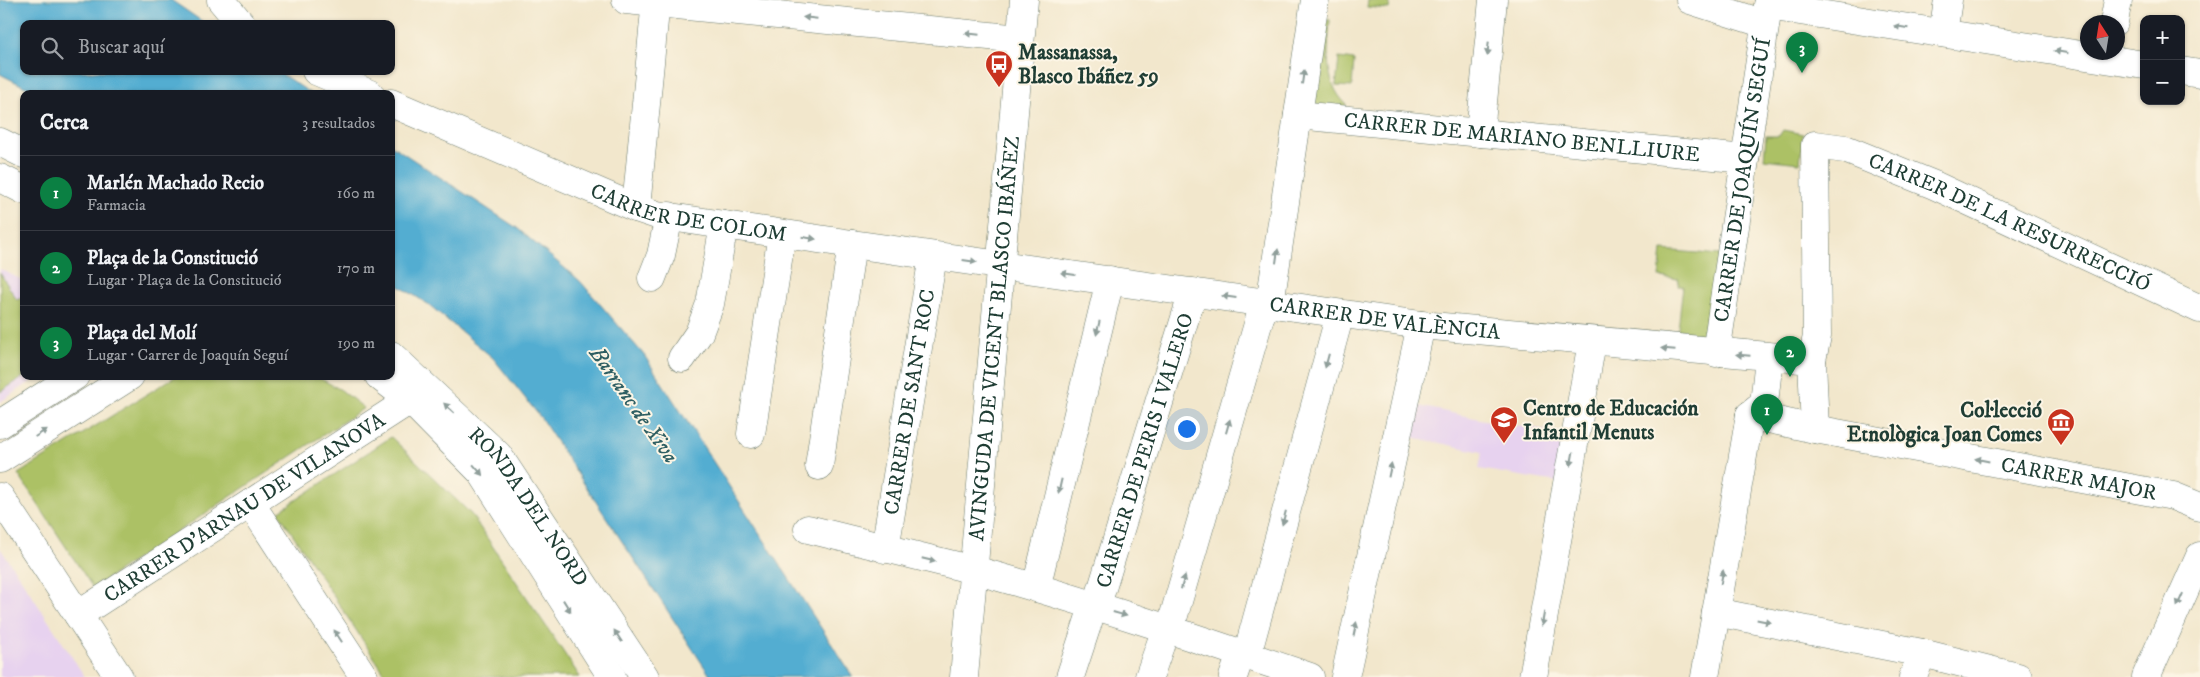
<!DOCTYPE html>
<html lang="es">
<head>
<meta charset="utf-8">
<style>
  :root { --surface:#171b24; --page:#20242c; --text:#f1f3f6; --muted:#9ea1a6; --line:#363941; --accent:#0b8043 }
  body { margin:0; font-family:"IM FELL DW Pica",serif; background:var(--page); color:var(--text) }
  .controls { position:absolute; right:15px; top:15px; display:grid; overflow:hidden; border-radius:10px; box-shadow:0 1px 4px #0004 }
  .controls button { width:45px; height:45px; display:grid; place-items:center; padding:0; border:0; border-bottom:1px solid var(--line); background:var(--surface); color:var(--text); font:25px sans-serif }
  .compass { position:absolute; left:2080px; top:15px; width:45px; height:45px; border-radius:50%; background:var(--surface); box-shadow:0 1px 4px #0004; rotate:348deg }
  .you { position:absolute; left:1186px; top:428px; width:18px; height:18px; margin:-12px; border:4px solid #fff; border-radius:50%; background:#1a73e8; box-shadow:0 0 0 8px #1a73e833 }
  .badge { display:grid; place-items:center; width:32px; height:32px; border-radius:50%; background:var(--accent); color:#fff; font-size:16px; font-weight:700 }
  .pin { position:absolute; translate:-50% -41px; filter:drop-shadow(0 1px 2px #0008) }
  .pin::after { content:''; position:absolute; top:26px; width:18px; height:15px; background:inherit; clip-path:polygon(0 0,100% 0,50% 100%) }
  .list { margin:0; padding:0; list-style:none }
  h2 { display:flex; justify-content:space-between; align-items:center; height:65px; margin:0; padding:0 20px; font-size:21px }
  h2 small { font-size:16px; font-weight:400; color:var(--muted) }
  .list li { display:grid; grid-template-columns:32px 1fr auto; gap:15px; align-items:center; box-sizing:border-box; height:75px; padding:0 20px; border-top:1px solid var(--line) }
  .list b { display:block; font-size:19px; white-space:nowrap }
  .list p { margin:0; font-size:16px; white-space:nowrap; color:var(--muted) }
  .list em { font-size:16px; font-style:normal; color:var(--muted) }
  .icon { flex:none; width:28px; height:28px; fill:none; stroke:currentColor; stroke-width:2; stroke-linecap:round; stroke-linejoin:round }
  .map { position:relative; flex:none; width:2200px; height:677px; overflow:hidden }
  .search { position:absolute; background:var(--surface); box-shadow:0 1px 4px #0004; left:20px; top:20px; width:375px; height:55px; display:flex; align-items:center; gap:12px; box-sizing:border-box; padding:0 18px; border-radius:10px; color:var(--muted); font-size:19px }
  .panel { position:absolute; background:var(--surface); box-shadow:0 1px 4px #0004; left:20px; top:90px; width:375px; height:290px; border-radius:10px }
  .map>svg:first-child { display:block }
  .built { fill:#e7d2ef }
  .green { fill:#acc165; stroke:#667f4c }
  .water { fill:#53add1; stroke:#397582 }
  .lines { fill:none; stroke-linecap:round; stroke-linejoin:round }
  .street-casing { stroke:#697869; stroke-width:29 }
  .secondary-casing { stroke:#697869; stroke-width:29 }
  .street { stroke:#fff; stroke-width:28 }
  .secondary { stroke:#fff; stroke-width:28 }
  .oneway { fill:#8f9e9a }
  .labels { text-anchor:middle; stroke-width:4; stroke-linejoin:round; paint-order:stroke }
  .poi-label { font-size:21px; font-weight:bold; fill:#1f3d34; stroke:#fcf5e5; text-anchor:start }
  .street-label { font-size:21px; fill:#1f3d34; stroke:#fcf5e5 }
  .water-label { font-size:22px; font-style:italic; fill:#2f5f63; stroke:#fcf5e5 }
</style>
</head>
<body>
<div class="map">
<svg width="2200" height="677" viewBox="0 0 2200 677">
  <rect width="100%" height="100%" fill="#fcf5e5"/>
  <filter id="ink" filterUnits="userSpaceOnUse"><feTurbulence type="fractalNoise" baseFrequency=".02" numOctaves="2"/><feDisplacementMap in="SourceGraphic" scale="10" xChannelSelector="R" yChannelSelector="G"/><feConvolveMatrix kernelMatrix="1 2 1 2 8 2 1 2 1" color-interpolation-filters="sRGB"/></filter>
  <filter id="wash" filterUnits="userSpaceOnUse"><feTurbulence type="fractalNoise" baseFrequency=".0096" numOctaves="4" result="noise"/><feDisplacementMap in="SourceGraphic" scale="20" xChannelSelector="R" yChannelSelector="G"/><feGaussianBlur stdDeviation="1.12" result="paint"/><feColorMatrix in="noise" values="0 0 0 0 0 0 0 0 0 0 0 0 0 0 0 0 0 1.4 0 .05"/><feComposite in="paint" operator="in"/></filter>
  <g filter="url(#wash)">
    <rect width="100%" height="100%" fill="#f2e7cc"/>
    <!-- built -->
    <path class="built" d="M0,269L24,281V376H40L0,402Z
      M1414,405L1489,421L1565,433L1557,482L1479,469L1482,452L1407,436Z
      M0,548L23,582L85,677H0Z"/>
    <!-- green -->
    <path class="green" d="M1368,0H1395L1390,2L1389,9L1367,7Z
      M1323,19L1330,20C1328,49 1323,82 1346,104L1345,110L1312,107Z
      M1339,58L1354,60L1352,87L1336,86Z
      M1783,130L1803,134L1800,163L1764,159L1766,136H1779Z
      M1662,250L1721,255L1709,340L1677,338L1683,286H1678L1679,279L1659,277Z
      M0,273L17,300L24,296L25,376L0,392Z
      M176,376H316L341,390L364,408L93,588L18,474Z
      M391,437L471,514L580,677H387L278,512Z"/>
    <!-- water -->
    <path class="water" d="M0,0H171L206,24H24V71H277L312,94H39L0,74Z
      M391,145L517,228L580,281L644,355L853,677H711L541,418L493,358L428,304L391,281Z"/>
  </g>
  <g filter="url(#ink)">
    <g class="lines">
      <!-- street casing -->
      <g class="street-casing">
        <g id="street">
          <path d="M221,0L241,24"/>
          <path d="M626,0L1020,39"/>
          <path d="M1690,0L1765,24"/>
          <path d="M1768,6L2144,65"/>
          <path d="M2114,22L2118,0"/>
          <path d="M1943,33L1948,0"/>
          <path d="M316,71L370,94"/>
          <path d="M2181,71L2200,74"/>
          <path id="s1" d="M391,103L636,208L657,215L852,244L1421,325L1812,360"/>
          <path id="s2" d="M1298,115L1745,159"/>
          <path d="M1480,133L1493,0"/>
          <path d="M636,208L656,0"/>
          <path d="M652,278L661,255L669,216"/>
          <path id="s3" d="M1716,353L1769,0"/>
          <path d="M682,358L699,333L710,304L724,225"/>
          <path id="s4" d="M1750,415L1815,429L2173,496L2200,507"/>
          <path d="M1750,415L1764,404L1769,358"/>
          <path id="s5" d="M1815,429L1812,360L1817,336L1815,145L1845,149L1934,185L2200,309"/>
          <path d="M751,434L782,234"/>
          <path d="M819,466L852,244"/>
          <path d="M0,497L119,677"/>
          <path d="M251,504L364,677"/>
          <path d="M808,529C863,543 919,556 974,570C1087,601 1199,639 1310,677"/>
          <path id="s6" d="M885,549L933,256"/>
          <path d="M1036,588L1110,280"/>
          <path d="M1716,612L1922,653L2018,677"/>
          <path id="s7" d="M78,615L410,400"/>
          <path id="s8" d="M1070,677L1093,607L1100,595L1193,292"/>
          <path d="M1149,677L1162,640L1170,629L1260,317L1272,290L1315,0"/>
          <path d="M1233,677L1241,654L1250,644L1340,314"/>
          <path d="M1345,677L1421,325"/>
          <path d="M1533,677L1592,342"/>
          <path d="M1705,677L1750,415"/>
          <path d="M1913,677L1922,653"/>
          <path d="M2146,677L2200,556"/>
        </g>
      </g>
      <!-- secondary casing -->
      <g class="secondary-casing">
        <g id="secondary">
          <path d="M0,142L24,154"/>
          <path d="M0,178L24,190"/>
          <path id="s9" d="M391,355L498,455L645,677"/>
          <path d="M379,376L410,400L482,473L612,677"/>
          <path d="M0,424L75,376"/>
          <path d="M0,459L130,376"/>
          <path id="s10" d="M964,677L1024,0"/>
        </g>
      </g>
      <!-- street -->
      <use href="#street" class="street"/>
      <!-- secondary -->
      <use href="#secondary" class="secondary"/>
    </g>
    <!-- one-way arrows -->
    <defs><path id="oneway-solid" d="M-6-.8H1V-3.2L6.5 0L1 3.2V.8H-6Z" transform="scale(1.25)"/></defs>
    <g class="oneway">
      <use href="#oneway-solid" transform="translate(810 18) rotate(-174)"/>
      <use href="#oneway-solid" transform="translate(1901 27) rotate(-171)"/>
      <use href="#oneway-solid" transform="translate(972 34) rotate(-174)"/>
      <use href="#oneway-solid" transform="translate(1488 49) rotate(96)"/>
      <use href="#oneway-solid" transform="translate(2061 52) rotate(-171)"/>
      <use href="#oneway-solid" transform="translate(1303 77) rotate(-82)"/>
      <use href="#oneway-solid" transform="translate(809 238) rotate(9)"/>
      <use href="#oneway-solid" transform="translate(1277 256) rotate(-82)"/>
      <use href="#oneway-solid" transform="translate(970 261) rotate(8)"/>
      <use href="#oneway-solid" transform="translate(1068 274) rotate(-172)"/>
      <use href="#oneway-solid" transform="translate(1229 297) rotate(-172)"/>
      <use href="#oneway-solid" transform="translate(1098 328) rotate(103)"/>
      <use href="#oneway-solid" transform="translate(1668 349) rotate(-175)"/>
      <use href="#oneway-solid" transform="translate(1743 355) rotate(-175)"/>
      <use href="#oneway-solid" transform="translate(1327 361) rotate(105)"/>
      <use href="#oneway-solid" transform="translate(449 408) rotate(-137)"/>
      <use href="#oneway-solid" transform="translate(1228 426) rotate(-74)"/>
      <use href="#oneway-solid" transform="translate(41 433) rotate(-32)"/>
      <use href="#oneway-solid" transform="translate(1572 459) rotate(100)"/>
      <use href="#oneway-solid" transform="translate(1982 460) rotate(-169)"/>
      <use href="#oneway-solid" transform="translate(478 470) rotate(49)"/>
      <use href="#oneway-solid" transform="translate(1390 470) rotate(-78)"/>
      <use href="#oneway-solid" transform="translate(1060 486) rotate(103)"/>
      <use href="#oneway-solid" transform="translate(1284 518) rotate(105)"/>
      <use href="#oneway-solid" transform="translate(929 560) rotate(13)"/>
      <use href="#oneway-solid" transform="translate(1722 577) rotate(-80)"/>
      <use href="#oneway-solid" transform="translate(1183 582) rotate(-74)"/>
      <use href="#oneway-solid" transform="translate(2180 600) rotate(114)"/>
      <use href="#oneway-solid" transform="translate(567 606) rotate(58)"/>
      <use href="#oneway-solid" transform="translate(1120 614) rotate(16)"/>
      <use href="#oneway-solid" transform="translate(1543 619) rotate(100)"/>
      <use href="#oneway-solid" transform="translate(1764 621) rotate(11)"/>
      <use href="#oneway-solid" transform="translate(1355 629) rotate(-78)"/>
      <use href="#oneway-solid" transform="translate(338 636) rotate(-123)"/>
      <use href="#oneway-solid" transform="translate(618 636) rotate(-123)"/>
    </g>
  </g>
  <!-- icons -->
  <defs>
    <g id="bus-pin" transform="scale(1.4375)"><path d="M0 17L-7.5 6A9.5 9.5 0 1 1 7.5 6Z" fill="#c8321e" stroke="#fcf5e5"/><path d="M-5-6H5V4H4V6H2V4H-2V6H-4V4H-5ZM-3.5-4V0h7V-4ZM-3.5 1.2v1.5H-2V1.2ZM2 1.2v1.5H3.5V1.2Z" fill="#fff"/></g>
    <g id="school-pin" transform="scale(1.4375)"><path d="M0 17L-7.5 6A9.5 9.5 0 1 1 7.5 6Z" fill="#c8321e" stroke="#fcf5e5"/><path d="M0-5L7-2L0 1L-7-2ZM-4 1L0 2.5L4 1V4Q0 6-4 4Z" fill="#fff"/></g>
    <g id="museum-pin" transform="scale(1.4375)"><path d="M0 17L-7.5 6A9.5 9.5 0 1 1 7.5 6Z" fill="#c8321e" stroke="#fcf5e5"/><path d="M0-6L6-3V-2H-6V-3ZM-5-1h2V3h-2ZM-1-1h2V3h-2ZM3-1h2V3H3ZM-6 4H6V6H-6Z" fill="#fff"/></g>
  </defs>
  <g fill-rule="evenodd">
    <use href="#bus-pin" x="999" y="64"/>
    <use href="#school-pin" x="1504" y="420"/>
    <use href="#museum-pin" x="2061" y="422"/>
  </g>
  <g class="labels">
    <!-- poi labels -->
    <g class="poi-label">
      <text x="1018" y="59">Massanassa,<tspan x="1018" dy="24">Blasco Ibáñez 59</tspan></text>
      <text x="1523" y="415">Centro de Educación<tspan x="1523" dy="24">Infantil Menuts</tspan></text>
      <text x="2042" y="417" text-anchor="end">Col·lecció<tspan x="2042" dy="24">Etnològica Joan Comes</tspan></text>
    </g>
    <!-- street labels -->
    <g class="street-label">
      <text dy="7" stroke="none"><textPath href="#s2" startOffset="225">CARRER DE MARIANO BENLLIURE</textPath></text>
      <text dy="7" stroke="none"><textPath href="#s3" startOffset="175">CARRER DE JOAQUÍN SEGUÍ</textPath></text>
      <text dy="7" stroke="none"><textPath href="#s1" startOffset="319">CARRER DE COLOM</textPath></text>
      <text dy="7" stroke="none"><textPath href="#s5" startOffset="495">CARRER DE LA RESURRECCIÓ</textPath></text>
      <text dy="7" stroke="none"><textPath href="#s1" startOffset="1024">CARRER DE VALÈNCIA</textPath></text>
      <text dy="7" stroke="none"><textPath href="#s10" startOffset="340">AVINGUDA DE VICENT BLASCO IBÁÑEZ</textPath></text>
      <text dy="7" stroke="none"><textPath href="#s6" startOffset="149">CARRER DE SANT ROC</textPath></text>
      <text dy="7" stroke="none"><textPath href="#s8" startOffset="239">CARRER DE PERIS I VALERO</textPath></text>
      <text dy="7" stroke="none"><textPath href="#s4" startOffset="335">CARRER MAJOR</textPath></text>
      <text dy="7" stroke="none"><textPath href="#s7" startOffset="198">CARRER D'ARNAU DE VILANOVA</textPath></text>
      <text dy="7" stroke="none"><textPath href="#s9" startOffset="206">RONDA DEL NORD</textPath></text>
    </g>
    <!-- water labels -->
    <g class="water-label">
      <text transform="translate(635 404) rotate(55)" y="8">Barranc de Xiva</text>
    </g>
  </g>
</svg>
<div class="controls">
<button>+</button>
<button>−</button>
</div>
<svg class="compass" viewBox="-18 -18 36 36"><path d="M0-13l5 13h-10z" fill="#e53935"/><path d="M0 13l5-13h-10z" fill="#9ea1a6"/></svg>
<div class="you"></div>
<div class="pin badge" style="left:1767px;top:435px">1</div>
<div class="pin badge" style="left:1790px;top:377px">2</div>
<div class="pin badge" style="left:1802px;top:73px">3</div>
<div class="search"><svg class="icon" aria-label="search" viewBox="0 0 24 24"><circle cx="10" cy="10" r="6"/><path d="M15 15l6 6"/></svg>Buscar aquí</div>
<section class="panel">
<h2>Cerca<small>3 resultados</small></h2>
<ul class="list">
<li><span class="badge">1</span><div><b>Marlén Machado Recio</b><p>Farmacia</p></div><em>160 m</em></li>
<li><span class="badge">2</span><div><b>Plaça de la Constitució</b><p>Lugar · Plaça de la Constitució</p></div><em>170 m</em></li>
<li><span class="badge">3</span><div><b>Plaça del Molí</b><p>Lugar · Carrer de Joaquín Seguí</p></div><em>190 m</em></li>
</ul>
</section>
</div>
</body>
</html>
